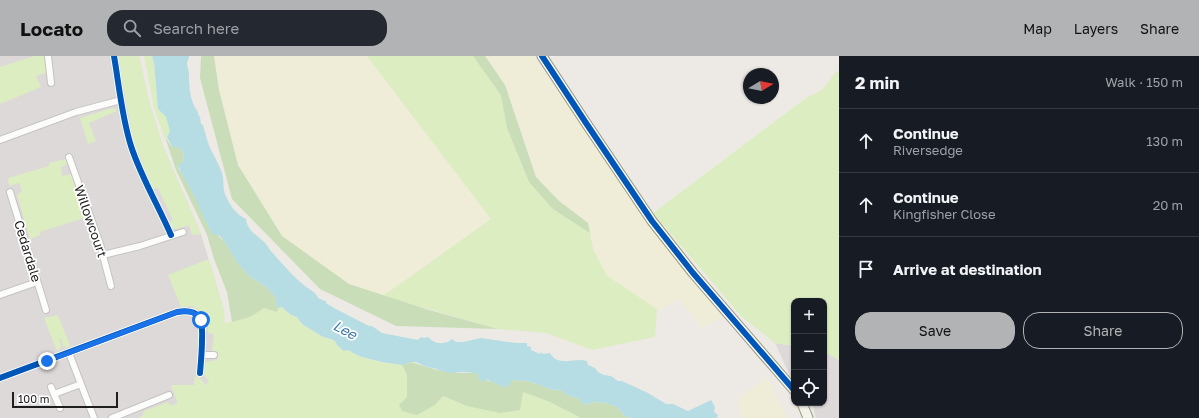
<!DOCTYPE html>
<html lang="en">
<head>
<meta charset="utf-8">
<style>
  :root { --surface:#171b24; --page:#242831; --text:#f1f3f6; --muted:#9ea1a6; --line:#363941; --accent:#b2b3b4 }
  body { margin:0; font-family:"Golos Text",sans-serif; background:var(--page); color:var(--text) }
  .controls { position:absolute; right:12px; bottom:12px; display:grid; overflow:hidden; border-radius:8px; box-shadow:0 1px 3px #0004 }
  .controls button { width:36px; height:36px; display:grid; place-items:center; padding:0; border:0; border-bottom:1px solid var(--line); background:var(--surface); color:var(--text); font:20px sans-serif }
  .compass { position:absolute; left:743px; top:12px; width:36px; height:36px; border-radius:50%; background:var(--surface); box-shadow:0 1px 3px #0004; rotate:80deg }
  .scale { position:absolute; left:12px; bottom:10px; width:106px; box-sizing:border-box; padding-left:4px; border:2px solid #1e1e1e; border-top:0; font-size:11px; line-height:14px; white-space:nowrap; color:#1e1e1e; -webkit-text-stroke:3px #fff; paint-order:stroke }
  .stop { position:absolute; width:12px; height:12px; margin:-9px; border:3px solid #1a73e8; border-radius:50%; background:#fff }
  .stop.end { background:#1a73e8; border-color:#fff; box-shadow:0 1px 4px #0008 }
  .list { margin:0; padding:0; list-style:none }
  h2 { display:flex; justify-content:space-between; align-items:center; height:52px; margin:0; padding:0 16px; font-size:17px }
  h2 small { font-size:13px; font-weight:400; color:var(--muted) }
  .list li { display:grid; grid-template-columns:26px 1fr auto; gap:12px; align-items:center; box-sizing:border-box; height:64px; padding:0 16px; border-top:1px solid var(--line) }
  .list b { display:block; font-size:15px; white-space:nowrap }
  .list p { margin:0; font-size:13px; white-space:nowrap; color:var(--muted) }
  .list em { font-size:13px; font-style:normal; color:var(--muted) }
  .actions { display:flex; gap:8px; padding:12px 16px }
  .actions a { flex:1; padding:9px 0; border:1px solid var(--accent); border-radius:16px; text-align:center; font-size:14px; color:var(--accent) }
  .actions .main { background:var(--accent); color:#111 }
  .icon { flex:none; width:22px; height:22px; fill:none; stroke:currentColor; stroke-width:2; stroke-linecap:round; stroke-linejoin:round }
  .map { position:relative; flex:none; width:839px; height:362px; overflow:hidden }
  header { display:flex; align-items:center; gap:24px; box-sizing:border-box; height:56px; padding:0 20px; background:var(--accent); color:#111 }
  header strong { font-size:19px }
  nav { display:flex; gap:22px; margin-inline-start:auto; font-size:14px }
  .search { width:280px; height:36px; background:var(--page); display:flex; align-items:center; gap:10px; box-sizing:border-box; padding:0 14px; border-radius:16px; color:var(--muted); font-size:15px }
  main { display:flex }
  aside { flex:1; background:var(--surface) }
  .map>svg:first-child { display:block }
  .residential { fill:#dcd9d8 }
  .farmland { fill:#efedd8 }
  .grass { fill:#dcedc1 }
  .forest { fill:#c9ddb8 }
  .water { fill:#b6dde3 }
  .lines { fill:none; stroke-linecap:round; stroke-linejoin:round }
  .street-casing { stroke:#c5c4c2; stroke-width:8 }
  .secondary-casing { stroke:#97967d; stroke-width:11 }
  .street { stroke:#fcfcfb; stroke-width:6 }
  .secondary { stroke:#f4f3e9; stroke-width:9 }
  .cycleway-casing { stroke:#fff; stroke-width:8 }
  .cycleway { stroke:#0057b8; stroke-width:6 }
  .route { stroke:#1a73e8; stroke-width:5 }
  .labels { text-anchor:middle; stroke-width:3.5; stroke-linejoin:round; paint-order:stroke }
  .street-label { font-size:13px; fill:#1e1e1e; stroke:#fff }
  .water-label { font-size:14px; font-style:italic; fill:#3c79a6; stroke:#fff }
</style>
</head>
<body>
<header>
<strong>Locato</strong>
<div class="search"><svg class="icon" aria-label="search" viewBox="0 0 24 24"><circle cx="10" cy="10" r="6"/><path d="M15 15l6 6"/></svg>Search here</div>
<nav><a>Map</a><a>Layers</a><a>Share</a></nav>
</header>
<main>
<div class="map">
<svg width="839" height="362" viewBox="0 0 839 362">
  <rect width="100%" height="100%" fill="#edeae6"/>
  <!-- residential -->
  <path class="residential" d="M0,0H139L149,45L163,90L201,178L224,254V308L206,330L197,319V321H195V329L171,330L178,347L145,362H0Z
    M775,287L794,290V322L790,320Z
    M824,295L839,304V362H816L812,347H824Z"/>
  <!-- farmland -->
  <path class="farmland" d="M214,0H367L491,163L383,240L349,228L282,180L238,109L219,34Z
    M485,0H533L722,261L702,273L679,242L660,255L607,220L593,193L588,167L559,145L536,121L505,29Z
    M767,320L787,362H741L737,344Z"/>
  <!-- grass -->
  <path class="grass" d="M34,0H45L48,16L36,20L41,31L0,48V11Z
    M118,0H139L149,45L163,90L201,178L192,179L189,169L177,173L172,172L169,166L173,164L158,132L153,133L133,85Z
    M144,0H152L154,7L158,53L166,61L170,75L167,81L168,85L164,81L154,52Z
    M367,0H473L502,39L507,72L529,126L577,168L590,177L593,193L607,220L657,253L655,281L592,294L546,277L498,273L383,240L491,163Z
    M839,14V304L824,295V245H794V290L775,287L742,261L653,157L806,42L822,34L835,17Z
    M112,52L116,53L117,55L89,67L96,85L88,88L80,62Z
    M65,103L67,108L61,111L62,120L71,118L87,161L40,176V179L30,183L17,139L22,135L19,127L9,130L8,122L49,110V107Z
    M209,203L224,254L225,267L250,261L264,252L277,256L279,252L282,251L291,259L297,261L302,268L323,281L331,283L336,286L337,289L349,294L353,297L362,301L382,306L402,309L407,319L435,349L442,340L467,350L523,336L550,346L581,362H139L143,359L144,355L168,346L171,350L178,347L171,329H194L195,319L196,321H197V318L205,329L209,325L204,319L205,306L217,304L218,296L212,295L214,278L208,277L207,263L200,255L192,250L181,251L168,219Z
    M58,259L70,290L66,292L65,290H63L61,283H59L61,291L57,295L44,262Z"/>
  <!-- forest -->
  <path class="forest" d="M201,0H214L219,34L238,109L282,180L349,228L429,254L498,273L396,270L320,233L232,143L200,22Z
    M473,0H485L505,29L536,121L559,145L588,167L590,177L553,153L529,126L507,72L501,39Z
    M165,81L172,91H177L183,95L184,105L178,112L188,127L203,156L209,172L224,185L239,209L249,220L266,231L276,242V248L279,252L277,256L264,252L250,261L232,266L227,236L214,203L207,179L176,114Z
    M411,306L437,314L458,317H475L479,319L485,324L497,327L513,324L527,325L540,329L549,333L563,335L565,338L579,343L585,349L594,346L606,347L617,351L624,359L629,362H581L550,346L523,336L520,354L500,357L467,350L443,340L435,349L417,359L402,355L399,349L407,341V319L402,309Z"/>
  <!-- water -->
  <path class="water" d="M152,0H189C189,2 188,4 187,6C187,10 189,15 189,19C189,31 190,46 198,56V58L200,61L201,68L203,69C205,76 207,85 210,92C214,100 219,108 222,117C224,123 223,129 224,135C228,147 235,158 246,163C248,179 263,180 270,194C281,206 292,220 305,230C310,234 316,236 318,242L327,246L326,247L334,252L369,270H372L382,277L418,284L421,281L424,282L428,281C436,288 438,288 448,286L449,285L452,283L456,286H463L481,282L516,287H527V290L531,291V294L540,298L541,296L543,298L550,297C558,312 575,301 587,305L588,309L595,312L598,316L604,319L611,320L618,325H622L648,337L666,348H673L688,355L711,344L715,351L714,356L718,359L717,362H629L624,359L617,351L606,347L594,346L585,349L579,343L565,338L563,335L549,333L540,329L527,325L513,324L506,332L488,324L480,325L478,321L479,319L475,317L464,316L449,317L433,312L427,311L416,306H411L402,309L382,306L362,301L353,297L349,294L344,295L337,289L335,285L331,283L323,281L302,268L297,261L291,259L282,251L279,252L276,248V242L266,231L249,220L239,209L224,185L220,180L212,178C203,161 196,142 186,125C183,119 178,114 179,108L184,105L183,95L177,91H172L167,81L170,75L166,61L158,53L154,7Z"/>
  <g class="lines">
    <!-- street casing -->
    <g class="street-casing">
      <path id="street" d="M48,0L51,27
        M114,0C119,29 122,62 131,90C141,121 158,149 171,179
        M0,84L76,56L121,44
        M69,101L100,188L111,230
        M10,136L46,254
        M103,199L140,190L183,176
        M0,239L37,226
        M69,297L94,362
        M202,299H214
        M0,322L177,256C201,252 203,264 202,284C202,295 201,306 200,317
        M51,331L60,352
        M54,338L81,328
        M112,362L169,339"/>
    </g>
    <!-- secondary casing -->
    <g class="secondary-casing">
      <path id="secondary" d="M542,0L586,67L652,165L693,217L794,334
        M802,347L808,362"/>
    </g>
    <!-- street -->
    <use href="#street" class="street"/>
    <!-- secondary -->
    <use href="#secondary" class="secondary"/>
    <!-- cycleway casing -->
    <g class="cycleway-casing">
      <path id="cycleway" d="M114,0C119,29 122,62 131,90C141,121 158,149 171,179
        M542,0L586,67L652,165L693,217L794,334
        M0,322L177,256C201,252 203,264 202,284C202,295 201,306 200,317"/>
    </g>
    <!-- cycleway -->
    <use href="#cycleway" class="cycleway"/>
  </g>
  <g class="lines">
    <!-- route -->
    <path class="route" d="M47,305L177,256C188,254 194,255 201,264"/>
  </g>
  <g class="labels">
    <!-- street labels -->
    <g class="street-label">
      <text transform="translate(91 165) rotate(71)" y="5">Willowcourt</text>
      <text transform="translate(28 195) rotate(73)" y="5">Cedardale</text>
    </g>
    <!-- water labels -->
    <g class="water-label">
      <text transform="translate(345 274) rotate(28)" y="5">Lee</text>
    </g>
  </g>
</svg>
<div class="controls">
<button>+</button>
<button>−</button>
<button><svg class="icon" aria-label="locate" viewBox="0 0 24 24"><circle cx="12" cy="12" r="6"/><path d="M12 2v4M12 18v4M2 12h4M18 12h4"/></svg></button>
</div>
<svg class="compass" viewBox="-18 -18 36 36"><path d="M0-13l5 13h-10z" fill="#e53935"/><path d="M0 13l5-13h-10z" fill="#9ea1a6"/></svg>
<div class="scale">100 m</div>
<div class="stop" style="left:201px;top:264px"></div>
<div class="stop end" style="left:47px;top:305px"></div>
</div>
<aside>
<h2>2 min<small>Walk · 150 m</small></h2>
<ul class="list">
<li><svg class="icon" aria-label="ahead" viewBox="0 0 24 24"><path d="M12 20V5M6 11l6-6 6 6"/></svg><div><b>Continue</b><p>Riversedge</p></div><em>130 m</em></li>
<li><svg class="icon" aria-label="ahead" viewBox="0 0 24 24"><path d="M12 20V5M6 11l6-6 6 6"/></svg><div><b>Continue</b><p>Kingfisher Close</p></div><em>20 m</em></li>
<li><svg class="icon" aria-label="arrive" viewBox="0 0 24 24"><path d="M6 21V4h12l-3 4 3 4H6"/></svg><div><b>Arrive at destination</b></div></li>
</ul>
<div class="actions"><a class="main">Save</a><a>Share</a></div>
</aside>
</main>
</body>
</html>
